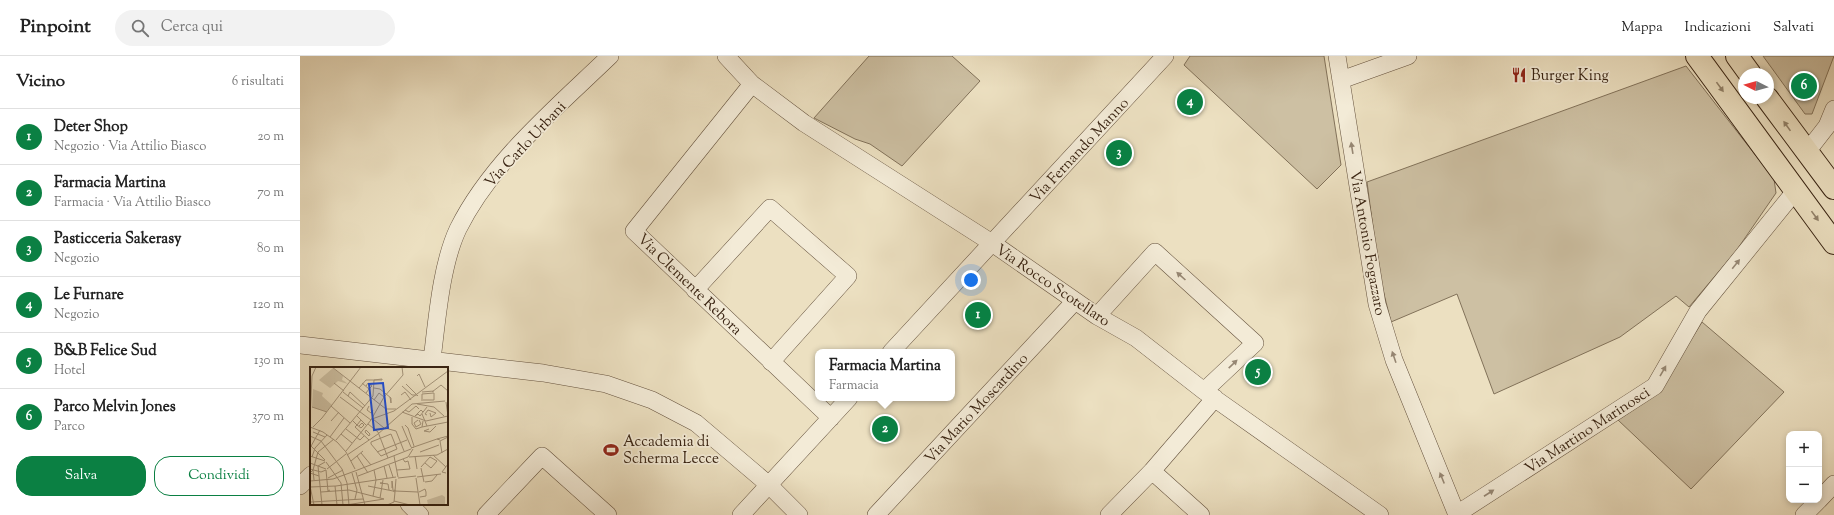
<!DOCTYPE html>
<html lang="it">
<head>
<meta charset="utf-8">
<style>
  :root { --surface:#fff; --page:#f2f2f2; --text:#222; --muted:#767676; --line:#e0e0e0; --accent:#0b8043 }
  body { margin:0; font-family:"Sorts Mill Goudy",serif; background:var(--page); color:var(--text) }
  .controls { position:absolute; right:12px; bottom:12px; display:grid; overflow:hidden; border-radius:8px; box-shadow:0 2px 6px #0003 }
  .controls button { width:36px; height:36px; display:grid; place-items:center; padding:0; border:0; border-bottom:1px solid var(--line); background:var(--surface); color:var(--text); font:20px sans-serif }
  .compass { position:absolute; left:1438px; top:12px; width:36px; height:36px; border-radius:50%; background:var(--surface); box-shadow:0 2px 6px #0003; rotate:276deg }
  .you { position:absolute; left:671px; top:224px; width:14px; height:14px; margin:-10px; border:3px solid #fff; border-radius:50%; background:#1a73e8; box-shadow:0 0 0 6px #1a73e833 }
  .badge { display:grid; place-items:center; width:26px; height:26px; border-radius:50%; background:var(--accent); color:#fff; font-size:13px; font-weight:700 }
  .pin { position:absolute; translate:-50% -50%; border:2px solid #fff; box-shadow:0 1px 4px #0006 }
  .popup { position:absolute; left:515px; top:293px; width:140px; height:52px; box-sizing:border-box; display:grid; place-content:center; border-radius:8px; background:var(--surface); filter:drop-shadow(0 1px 3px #0005); font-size:13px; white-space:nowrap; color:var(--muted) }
  .popup b { font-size:15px; color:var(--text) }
  .popup::after { content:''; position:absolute; left:50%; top:100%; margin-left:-8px; border:8px solid transparent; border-top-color:var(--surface) }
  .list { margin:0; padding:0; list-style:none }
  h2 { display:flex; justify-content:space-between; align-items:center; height:52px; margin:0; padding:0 16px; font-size:17px }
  h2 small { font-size:13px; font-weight:400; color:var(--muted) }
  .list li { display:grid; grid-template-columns:26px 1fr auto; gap:12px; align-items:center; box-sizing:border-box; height:56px; padding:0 16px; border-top:1px solid var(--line) }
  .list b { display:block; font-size:15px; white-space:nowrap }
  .list p { margin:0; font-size:13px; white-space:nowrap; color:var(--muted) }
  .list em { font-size:13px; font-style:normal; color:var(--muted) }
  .actions { display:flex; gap:8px; padding:12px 16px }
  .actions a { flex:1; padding:9px 0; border:1px solid var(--accent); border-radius:16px; text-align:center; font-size:14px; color:var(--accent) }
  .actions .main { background:var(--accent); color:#fff }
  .icon { flex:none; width:22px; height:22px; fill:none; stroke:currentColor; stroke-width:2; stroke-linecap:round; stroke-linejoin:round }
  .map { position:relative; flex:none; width:1534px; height:459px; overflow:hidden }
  header { display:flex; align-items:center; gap:24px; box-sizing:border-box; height:56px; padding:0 20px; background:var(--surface); border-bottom:1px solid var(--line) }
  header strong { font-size:19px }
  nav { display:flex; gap:22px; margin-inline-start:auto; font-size:14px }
  .search { width:280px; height:36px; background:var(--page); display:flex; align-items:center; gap:10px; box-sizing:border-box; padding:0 14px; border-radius:22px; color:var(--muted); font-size:15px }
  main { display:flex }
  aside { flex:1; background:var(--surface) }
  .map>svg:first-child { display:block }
  .green { fill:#cdc0a3; stroke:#82725a }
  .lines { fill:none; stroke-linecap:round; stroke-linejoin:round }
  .minor-casing { stroke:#65523e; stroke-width:18 }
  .major-casing { stroke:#382312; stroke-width:24 }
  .minor { stroke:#f3ebd7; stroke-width:17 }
  .major { stroke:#ece0c1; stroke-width:22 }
  .oneway { fill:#92826a }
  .oneway2 { fill:#968774 }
  .labels { text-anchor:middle; stroke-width:3.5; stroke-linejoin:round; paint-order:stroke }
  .poi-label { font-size:15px; fill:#382312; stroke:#f3ebd7; text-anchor:start }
  .street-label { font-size:15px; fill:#382312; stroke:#f3ebd7 }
  .inset-road { fill:none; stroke:#a4947b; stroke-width:1 }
  .view { fill:#1d4ed8; fill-opacity:0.15; stroke:#1d4ed8; stroke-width:2 }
  .inset-edge { fill:none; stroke:#382312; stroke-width:2 }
</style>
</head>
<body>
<header>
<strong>Pinpoint</strong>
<div class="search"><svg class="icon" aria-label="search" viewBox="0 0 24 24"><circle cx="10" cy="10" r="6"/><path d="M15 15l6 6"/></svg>Cerca qui</div>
<nav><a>Mappa</a><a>Indicazioni</a><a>Salvati</a></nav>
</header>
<main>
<aside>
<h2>Vicino<small>6 risultati</small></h2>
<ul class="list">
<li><span class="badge">1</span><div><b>Deter Shop</b><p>Negozio · Via Attilio Biasco</p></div><em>20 m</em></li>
<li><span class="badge">2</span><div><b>Farmacia Martina</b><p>Farmacia · Via Attilio Biasco</p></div><em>70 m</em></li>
<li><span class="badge">3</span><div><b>Pasticceria Sakerasy</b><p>Negozio</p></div><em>80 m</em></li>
<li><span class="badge">4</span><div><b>Le Furnare</b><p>Negozio</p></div><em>120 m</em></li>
<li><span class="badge">5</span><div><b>B&amp;B Felice Sud</b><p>Hotel</p></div><em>130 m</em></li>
<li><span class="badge">6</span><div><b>Parco Melvin Jones</b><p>Parco</p></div><em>370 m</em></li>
</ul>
<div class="actions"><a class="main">Salva</a><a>Condividi</a></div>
</aside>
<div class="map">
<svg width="1534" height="459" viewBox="0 0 1534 459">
  <rect width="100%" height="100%" fill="#ece0c1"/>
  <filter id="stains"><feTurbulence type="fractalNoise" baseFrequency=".005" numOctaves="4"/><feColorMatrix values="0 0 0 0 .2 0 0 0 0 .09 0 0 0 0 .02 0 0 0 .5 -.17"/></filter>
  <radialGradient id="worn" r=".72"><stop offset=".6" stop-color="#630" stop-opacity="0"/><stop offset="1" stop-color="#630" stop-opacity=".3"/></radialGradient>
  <!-- green -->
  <path class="green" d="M569,0H652L680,25L602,110L570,88L555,83L514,62Z
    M890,0H1024L1041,109L1017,133L884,9Z
    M1463,0H1534L1512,58H1505Z
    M1386,10L1474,123L1476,137L1436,195L1389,251L1376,240L1320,281L1194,338L1157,238L1091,266L1079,218L1067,126Z
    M1402,266L1484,336L1391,433L1318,364L1357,338Z"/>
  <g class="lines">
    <!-- minor casing -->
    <g class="minor-casing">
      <path id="minor" d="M426,0L452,28L504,67L692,187L797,260L836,282L904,335L1080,459
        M1037,0L1077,248L1094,304L1157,459
        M1041,24L1108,0
        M452,28L334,175L531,362
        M1506,97L1527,70L1534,53
        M395,234L470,152L548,220L471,306
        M797,260L855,196L955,287L904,335
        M0,289L243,317L306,328L352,344L396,367L469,429L499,459
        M591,296L865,0
        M132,304C137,264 141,209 158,173C191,106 257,51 310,0
        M852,415L901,459
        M0,430L11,419
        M1519,444L1534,428
        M109,448L120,459
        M1157,458L1355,330L1398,255L1496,134
        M186,459L242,400L308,459
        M441,459L549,342
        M576,459L775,245
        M809,459L852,415L915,342
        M1504,459L1519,444"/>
    </g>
    <!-- major casing -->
    <g class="major-casing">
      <path id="major" d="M1397,0L1534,187
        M1437,0L1450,18
        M1467,42L1534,132"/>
    </g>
    <!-- minor -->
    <use href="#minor" class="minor"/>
    <!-- major -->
    <use href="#major" class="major"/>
  </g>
  <!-- one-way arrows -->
  <defs><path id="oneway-solid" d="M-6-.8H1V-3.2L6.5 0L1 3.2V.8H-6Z"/></defs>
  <g class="oneway">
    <use href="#oneway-solid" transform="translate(1420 31) rotate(54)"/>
    <use href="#oneway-solid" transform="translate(1487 70) rotate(-125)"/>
    <use href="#oneway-solid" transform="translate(1515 160) rotate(54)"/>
  </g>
  <g class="oneway2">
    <use href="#oneway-solid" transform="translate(1052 92) rotate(-99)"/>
    <use href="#oneway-solid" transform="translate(1436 208) rotate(-51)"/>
    <use href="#oneway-solid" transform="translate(881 220) rotate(-138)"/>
    <use href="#oneway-solid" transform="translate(1094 301) rotate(-109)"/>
    <use href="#oneway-solid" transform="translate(933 308) rotate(-44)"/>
    <use href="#oneway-solid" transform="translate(1363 315) rotate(-60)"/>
    <use href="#oneway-solid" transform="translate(1142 422) rotate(-112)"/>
    <use href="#oneway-solid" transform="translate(1189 437) rotate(-33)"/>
  </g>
  <!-- icons -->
  <defs>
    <g id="restaurant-bare" transform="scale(1.2)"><path d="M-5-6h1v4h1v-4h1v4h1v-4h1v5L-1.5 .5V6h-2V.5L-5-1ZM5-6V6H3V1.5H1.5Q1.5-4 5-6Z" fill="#8f2418" stroke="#f3ebd7" stroke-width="2.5" paint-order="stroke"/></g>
    <g id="stadium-bare" transform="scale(1.2)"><path d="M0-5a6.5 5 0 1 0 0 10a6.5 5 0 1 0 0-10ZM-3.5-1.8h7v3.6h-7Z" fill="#8f2418" stroke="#f3ebd7" stroke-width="2.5" paint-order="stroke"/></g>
  </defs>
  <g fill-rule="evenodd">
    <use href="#restaurant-bare" x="1219" y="19"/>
    <use href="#stadium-bare" x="311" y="394"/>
  </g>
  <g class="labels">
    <!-- poi labels -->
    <g class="poi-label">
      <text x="1231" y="24">Burger King</text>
      <text x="323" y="390">Accademia di<tspan x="323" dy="17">Scherma Lecce</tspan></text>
    </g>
    <!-- street labels -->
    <g class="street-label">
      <text transform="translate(225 88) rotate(-47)" y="5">Via Carlo Urbani</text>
      <text transform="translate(779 94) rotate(-47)" y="5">Via Fernando Manno</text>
      <text transform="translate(1068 187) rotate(80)" y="5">Via Antonio Fogazzaro</text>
      <text transform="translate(390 228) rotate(44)" y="5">Via Clemente Rebora</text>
      <text transform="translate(753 229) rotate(34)" y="5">Via Rocco Scotellaro</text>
      <text transform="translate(676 352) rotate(-47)" y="5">Via Mario Moscardino</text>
      <text transform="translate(1287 374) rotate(-33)" y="5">Via Martino Marinosci</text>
    </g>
  </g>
  <!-- overview -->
  <g transform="translate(10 311)">
    <rect width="138" height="138" fill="#ece0c1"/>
    <path d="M23,1L33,9L32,13L34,14L38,17L28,14L20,21L9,13ZM3,22L13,26L12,29L22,38L16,45L2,40ZM132,128L135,130V138H118L117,133Z" fill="#cdc0a3"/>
    <path class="inset-road" d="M22,0L76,42H86M107,9L109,7L115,20M24,16L34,24M52,16L59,22L56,26M96,17L108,29M56,19L58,16L62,19L59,22M92,19L102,28H107M49,21L56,13H72V12L64,13M64,21L70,22L81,31V36L80,30M33,25L53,41M112,25L124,24M122,25L131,18L138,24M91,28L95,25L101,33M38,29L40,25L55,39M30,30L61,53M64,33L69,26L74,30M112,34V27L124,26V33H113M136,35L138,49M107,37L124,40L134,49M21,39L40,56M59,39L57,43L61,46L63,43M2,40L17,45M95,43L99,45L106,39L109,42M92,45L116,54L138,49M107,46L110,49L117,40M108,47L105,49L111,43L113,45M112,47L117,59M117,48L115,47L118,43L126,46L121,50L120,46M47,49L56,58M102,50V57L106,62L112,60L113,54M62,52L84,44L138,4M63,52L74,61M0,53L2,9L6,0M108,53L104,56L106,60L111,57L109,53M21,54L29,45M43,54L47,58L45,60L59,73M58,57L68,65L78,91M95,58L98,61L104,79M49,59L52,56L54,58L51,61L47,58L51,53M92,59L101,80M0,60L13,65L27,75L36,85L45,102M3,60L12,51L51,0M112,60L138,55M75,61L86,64L94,84M36,62L50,73L54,69M119,62L114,64L120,65L126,59M56,63L60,67L59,69L55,65ZM3,65L15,70M31,67L42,76M81,67L87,82L71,89L61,77V75ZM0,69L11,74L32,102L37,116L39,138M20,70L34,51M26,73L63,29L64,13M130,73L127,72L138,69M0,78L15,93M104,80L101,81L127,72M0,81L10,63M36,84L61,53L74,30L93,8L92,0M67,85L97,73M110,85L129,78M51,86L61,98M132,86L130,74L138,70M37,88L68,67L102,37L135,34M123,88L136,100M0,89L15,94M47,89L58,106M84,89L88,110M105,89L107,102M2,90L5,81L17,68M99,90L127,88L138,82M93,92L95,95L98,94L100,102M41,94L53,84M16,95L31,116L33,138M0,96L16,102M115,96L121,101L127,94M79,98L83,110M74,99L77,111M111,100L120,90L127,94M111,101L114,115M0,102L11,105L16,103M17,102L36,87M3,103L0,106L9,109M16,103L18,124L20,123M87,103L100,102M45,104L101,82M46,105L55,138M42,106L47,123L45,132M136,106L132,105L138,97M48,109L98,90L103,82M107,110L131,107M18,111L33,103M88,111L106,109M106,111L110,138M4,113L3,103L8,85L24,72M0,114L23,112L45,104M115,115L122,114L127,108M73,116H70L78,117L79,123M0,119L4,138M25,119L27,138M58,119L83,124M0,120L26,119L86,110M82,121V114L83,123M85,124L108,125M85,124L86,112M11,125L39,123L74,132M109,125L115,122L116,125V129L110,130M63,129L66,113L64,103M70,131L73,113M84,134L100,138M1,135L53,132M12,138L8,99L15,95M36,138L74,132M77,138L84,135L85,125L83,124L85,123V125"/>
    <path class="view" d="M73,16L78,61L64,63L59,17Z"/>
    <rect width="138" height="138" class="inset-edge"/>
  </g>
  <rect width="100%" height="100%" filter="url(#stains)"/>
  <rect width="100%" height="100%" fill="url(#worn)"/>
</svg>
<div class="controls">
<button>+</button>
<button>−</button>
</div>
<svg class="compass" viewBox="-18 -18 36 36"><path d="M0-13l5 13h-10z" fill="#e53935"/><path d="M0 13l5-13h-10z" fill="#767676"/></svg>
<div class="you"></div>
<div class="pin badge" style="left:678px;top:259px">1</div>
<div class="pin badge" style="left:585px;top:373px">2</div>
<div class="popup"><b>Farmacia Martina</b>Farmacia</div>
<div class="pin badge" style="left:819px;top:97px">3</div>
<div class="pin badge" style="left:890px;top:46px">4</div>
<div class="pin badge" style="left:958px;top:316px">5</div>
<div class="pin badge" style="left:1504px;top:30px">6</div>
</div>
</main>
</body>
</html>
